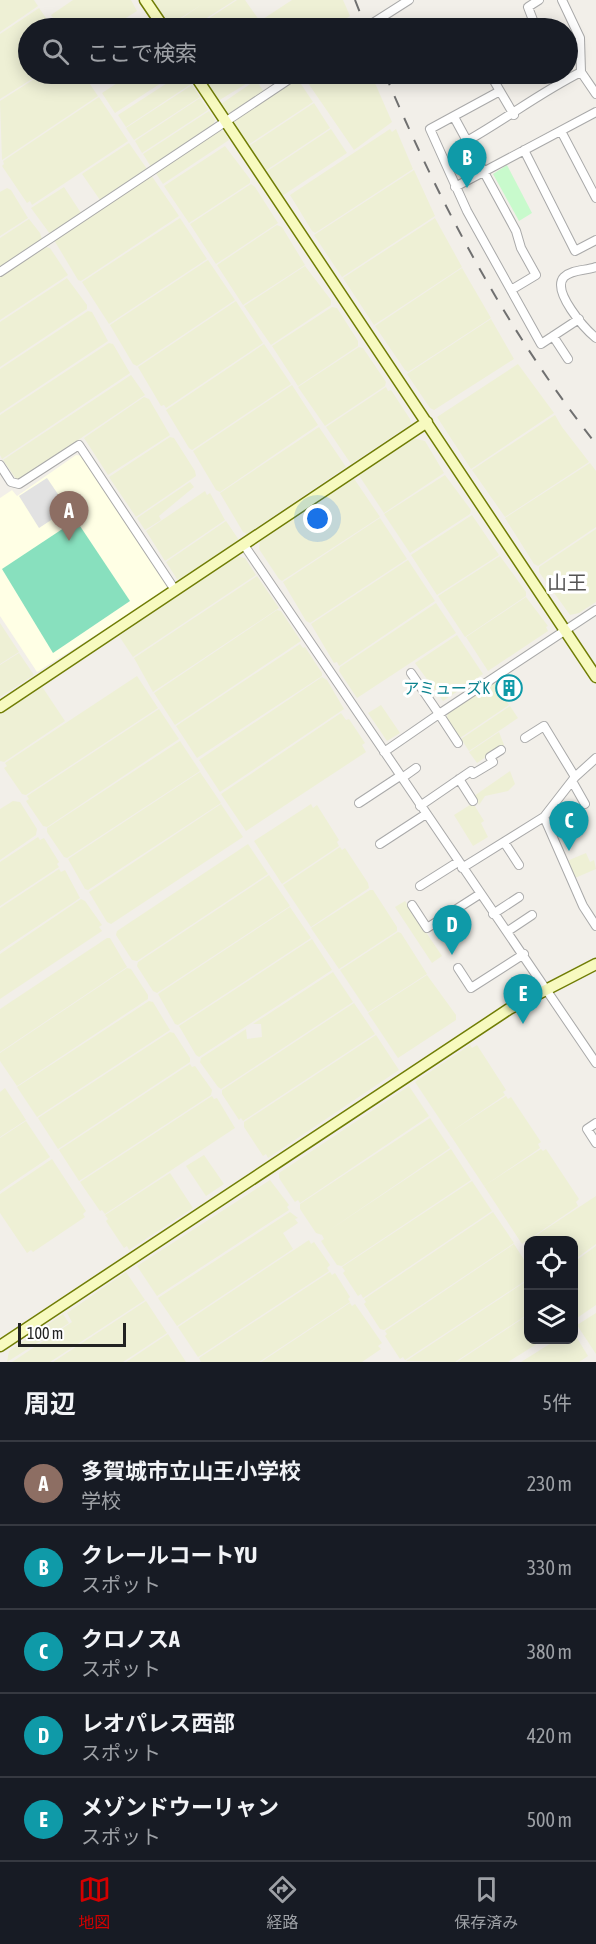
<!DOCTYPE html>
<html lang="ja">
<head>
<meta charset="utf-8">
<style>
  :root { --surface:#171b24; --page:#20242c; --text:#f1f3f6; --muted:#9ea1a6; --line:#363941; --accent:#d40000 }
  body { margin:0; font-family:"Asap Condensed","Noto Sans JP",sans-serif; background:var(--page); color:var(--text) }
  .controls { position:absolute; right:18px; bottom:18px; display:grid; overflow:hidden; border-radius:12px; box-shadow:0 3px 15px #0003 }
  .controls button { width:54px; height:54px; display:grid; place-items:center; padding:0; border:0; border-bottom:2px solid var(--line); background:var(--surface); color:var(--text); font:30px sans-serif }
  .scale { position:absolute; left:18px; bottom:15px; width:108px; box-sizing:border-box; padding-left:6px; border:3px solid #222; border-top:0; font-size:16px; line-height:21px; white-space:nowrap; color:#222; -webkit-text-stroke:4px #fff; paint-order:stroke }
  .you { position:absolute; left:318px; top:519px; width:21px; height:21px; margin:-15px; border:4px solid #fff; border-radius:50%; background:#1a73e8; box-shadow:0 0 0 9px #1a73e833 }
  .badge { display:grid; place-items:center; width:39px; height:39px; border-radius:50%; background:var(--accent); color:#fff; font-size:20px; font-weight:700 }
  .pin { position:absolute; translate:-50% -50px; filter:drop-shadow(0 2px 3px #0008) }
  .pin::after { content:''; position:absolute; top:32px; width:21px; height:18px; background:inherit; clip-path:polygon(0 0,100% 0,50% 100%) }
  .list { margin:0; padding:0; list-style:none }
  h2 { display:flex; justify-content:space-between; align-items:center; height:78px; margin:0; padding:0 24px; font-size:26px }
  h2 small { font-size:20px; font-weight:400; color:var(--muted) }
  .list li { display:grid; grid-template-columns:39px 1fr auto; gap:18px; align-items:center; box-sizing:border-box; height:84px; padding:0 24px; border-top:2px solid var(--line) }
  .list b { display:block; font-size:22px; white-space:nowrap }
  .list p { margin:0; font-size:20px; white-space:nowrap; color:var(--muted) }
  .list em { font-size:20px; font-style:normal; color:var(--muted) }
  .icon { flex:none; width:33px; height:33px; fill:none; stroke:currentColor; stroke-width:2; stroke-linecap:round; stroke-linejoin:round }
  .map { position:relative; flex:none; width:596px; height:1362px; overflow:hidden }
  .search { position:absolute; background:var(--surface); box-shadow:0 3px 15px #0003; left:18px; right:18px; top:18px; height:66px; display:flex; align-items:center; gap:15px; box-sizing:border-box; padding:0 21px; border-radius:33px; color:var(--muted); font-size:22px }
  .sheet { height:498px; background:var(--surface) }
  nav { display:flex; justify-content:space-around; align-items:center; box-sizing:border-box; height:84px; border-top:2px solid var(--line); background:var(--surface); font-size:16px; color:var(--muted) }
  nav a { display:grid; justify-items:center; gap:3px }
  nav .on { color:var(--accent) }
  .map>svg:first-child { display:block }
  .education { fill:#ffffe5 }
  .farmland { fill:#eef0d5 }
  .park { fill:#c8facc }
  .pitch { fill:#88e0be }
  .parking { fill:#e2e2e2 }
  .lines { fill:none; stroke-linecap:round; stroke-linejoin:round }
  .street-casing { stroke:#a9a9a9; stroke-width:10 }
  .secondary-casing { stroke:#707d05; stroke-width:13 }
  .street { stroke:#fff; stroke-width:8 }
  .secondary { stroke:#f7fabf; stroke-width:10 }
  .rail { stroke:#707070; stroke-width:2; stroke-dasharray:12 12; stroke-linecap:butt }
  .labels { text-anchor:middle; stroke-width:6; stroke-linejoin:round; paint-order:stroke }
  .culture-label { font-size:16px; fill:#0d838f; stroke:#fff; text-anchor:end }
  .quarter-label { font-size:20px; fill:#555; stroke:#fff }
</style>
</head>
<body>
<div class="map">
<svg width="596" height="1362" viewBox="0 0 596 1362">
  <rect width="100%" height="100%" fill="#f2efe9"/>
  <!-- education -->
  <path class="education" d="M76,455L82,456L167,584L166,591L37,672L0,616V498L12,490L17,496Z"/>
  <!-- farmland -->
  <path class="farmland" d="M0,0H34L38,6L0,32Z
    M73,0H131L137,11L110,28H60L51,15Z
    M151,0H235L191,28L169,27L201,5L168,26Z
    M237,0H245L259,20L247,28H194Z
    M292,0H343L350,16L331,28H269L263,19Z
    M39,8L53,28H28V74H40L0,99V34Z
    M42,74H83L98,96L2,160L0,101Z
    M131,74H175L115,113L102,93Z
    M181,74H185L191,84L126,127L118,115Z
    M200,74H262L218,101Z
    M309,74H371L392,122L354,150L308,83L313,79Z
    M297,78L313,102L248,145L234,123L237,118Z
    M256,80L264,92L228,114L221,104Z
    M192,85L200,97L134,140L126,128Z
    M99,97L128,141L32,205L30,201L27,203L2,166L4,164L3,161Z
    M200,98L208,110L142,153L135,141Z
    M314,103L330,128L265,171L249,146Z
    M209,111L215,120L213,125L151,167L143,154Z
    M331,129L347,153L282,196L266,172Z
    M390,129L392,132L396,129L413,169L315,233L312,231L290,195Z
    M218,131H224L229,140L163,184L155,172Z
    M129,143L147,169L100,200L82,174Z
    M225,146L250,179V183L189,223L164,186Z
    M414,170L435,216L342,277L314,235Z
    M151,175L179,216L81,281L78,280L54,240Z
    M251,184L255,187L278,223L216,264L190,224Z
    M64,187L81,213L50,234L31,208Z
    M7,188L11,190L28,218L0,236V192Z
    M180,218L207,259L109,324L82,282Z
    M435,218L462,267L374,325L343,278Z
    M29,219L40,233L42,239L0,267V238Z
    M277,225L282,227L305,265L243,305L217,265Z
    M46,247L50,248L68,275L0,320V277Z
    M208,260L235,300L137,366L133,364L110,325Z
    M305,266L331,300V305L271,345L244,306Z
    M462,268L491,318L408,372L405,370L375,326Z
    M67,278L87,305V309L0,367V322Z
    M236,301L263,343L166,408L164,405L161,406L138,367Z
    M332,307L337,308L358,341V346L298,386L272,346Z
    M88,311L92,312L108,341L0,413V369Z
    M491,319L514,359L434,410L430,408L407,374Z
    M109,343L113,344L130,373L2,459L0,455V415Z
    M264,344L291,384L192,450L189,448L166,410Z
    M359,347L363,348L386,382L385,386L325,426L298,387Z
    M518,364L554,413L471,469L437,417Z
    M131,375L145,395L20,479H16L3,460Z
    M292,385L318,425L220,492L216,490L193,451Z
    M386,387L388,391L391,390L410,419L411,424L351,464L326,427Z
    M144,397L149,399L170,435L108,475L84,438Z
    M555,415L562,427L589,462L505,517L472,470Z
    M319,427L346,467L247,534L243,532L220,493Z
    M170,437L174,438L195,471L196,476L136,517L109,477Z
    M413,438L425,441L444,473L384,513L358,474Z
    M590,463L596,471V527L538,566L534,564L505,518Z
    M445,475L471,510L470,514L410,553L384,514Z
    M353,477L380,517L282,581L279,579L259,549L260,539Z
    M190,482L194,487L159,516L161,520L145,530L137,518Z
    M205,491L207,495L210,493L225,520L165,561L146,531Z
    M472,515L499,555L437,595L411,555Z
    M380,518L407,559L310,623L306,621L283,582Z
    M226,521L239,540L180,580L177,579L166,562Z
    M596,529V602L579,613L570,615L539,572V567Z
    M235,556L245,558L256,575L133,657L119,636Z
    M500,556L526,592V596L465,637L438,596Z
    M408,560L435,601L339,666L337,662L334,663L311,624Z
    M257,576L279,608L153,692L134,658Z
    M526,597L548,626L546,627L548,631L488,671L466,637Z
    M436,603L456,633L357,698L339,671L340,667Z
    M277,610L281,611L301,641L175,725L154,693Z
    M0,623L19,652L0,664Z
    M457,635L483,674L443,701L415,663Z
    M300,644L303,648L305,647L322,673V676L197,758L176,726Z
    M19,653L34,675L0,697V665Z
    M137,676L158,708L26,795L22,794L4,768L7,766L5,763Z
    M322,677L327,680L344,709L220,792L199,760Z
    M494,682L509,705L460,738L447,718L448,712Z
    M41,685L65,721L4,762L0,761V712Z
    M381,705L400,733L387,741L368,713Z
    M510,706L518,718L469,751L461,739Z
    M159,709L179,739L47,827L43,826L26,801L29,799L27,796Z
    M341,713L346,720L349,719L365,743L362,745L366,752L246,831L221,794Z
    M499,732L504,745L477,763L469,752Z
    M180,741L200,771L67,858L64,857L47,832V828Z
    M510,771L515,784L508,791L485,796L479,805L474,796Z
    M200,772L221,803L88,890L85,889L68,859Z
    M13,801L20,802L37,829L36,835L0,860V809Z
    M473,803L484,821L481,823L488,837L473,846L454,815Z
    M221,804L243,837L111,924L107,922L89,892Z
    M311,804L313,808L317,805L339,840L337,842L339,846L282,884L254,841Z
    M38,837L40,840L44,838L59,862L57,864L59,867L0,906V862Z
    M248,844L268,874L137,961L132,960L116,935L117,931Z
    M340,847L342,850L345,848L368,883L369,888L311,927L283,885Z
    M586,853L590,862L594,860L596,869L575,878L567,861Z
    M59,869L61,872L65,870L80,898L0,951V908Z
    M269,875L290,906L157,993L153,991L137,966L138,962Z
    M370,890H373L397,927V931L339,969L311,928Z
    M81,899L85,901L102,925L99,927L102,931L0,999V954Z
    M405,901L442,956L432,963L395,907Z
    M290,907L311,938L178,1025L175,1024L158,994Z
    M398,932L401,933L427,974L368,1012L340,970Z
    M107,938H110L127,967L0,1052V1009Z
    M312,939L332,970L199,1057L196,1055L179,1026Z
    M127,968L131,969L148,995V999L17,1086L0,1061V1053Z
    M333,972L353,1002L221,1089L218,1087L200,1062L201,1058L246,1029L247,1039L262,1037L261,1024H253Z
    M427,975L456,1015V1020L398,1058L368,1013Z
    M149,1001L153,1002L170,1030L37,1117L17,1087Z
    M354,1003L375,1034L243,1121L241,1118L239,1120L222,1094V1090Z
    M170,1032L174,1033L190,1058V1062L58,1149L38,1118Z
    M376,1035L399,1070L268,1158L266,1154L263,1156L244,1127V1122Z
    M470,1045L472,1048L477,1045L506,1090L503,1092L505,1095L449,1133L415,1082Z
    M190,1064L192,1067L195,1066L212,1090L211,1095L79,1181L59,1150Z
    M409,1086L429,1116L300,1203L298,1200L295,1202L279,1178V1173Z
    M5,1088L26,1120L0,1137V1092Z
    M212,1096L214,1099L217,1098L235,1128L105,1214L102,1210L100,1211L80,1182Z
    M506,1096L508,1099L511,1097L541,1142L538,1144L540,1148L484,1186L449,1133Z
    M430,1118L450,1148L328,1231L451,1149L471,1180L342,1266L337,1265L321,1241L324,1239L322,1235L316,1233L300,1209V1204Z
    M26,1121L50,1157L0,1191V1138Z
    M541,1149L543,1151L546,1149L579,1199L576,1202L578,1206L522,1244L484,1186Z
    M204,1155L224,1184L206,1196L186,1166Z
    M52,1159L86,1211L83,1214L85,1217L33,1252L31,1250L27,1253L0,1213V1194Z
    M170,1173L193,1208L129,1250L127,1246L124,1248L106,1221L108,1219L105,1215Z
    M270,1180L289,1205L287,1207L289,1210L157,1296L137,1266Z
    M472,1181L492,1211L363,1298L361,1294L358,1296L343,1273L345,1271L342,1267Z
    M596,1196V1244L574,1260V1240H529Z
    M290,1212L298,1218L295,1219L298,1223L283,1233L293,1249L177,1326L158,1298Z
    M493,1212L514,1243L384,1330L380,1329L364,1304L366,1302L364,1299Z
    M309,1240L311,1244L314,1242L330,1265L327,1268L329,1271L198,1357L178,1327Z
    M514,1244L528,1266V1279L405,1360L403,1357L400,1359L385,1336L387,1334L385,1331Z
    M596,1246V1305L574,1320V1262Z
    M126,1272L145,1300L50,1362H12L72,1322L67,1313Z
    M330,1272L332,1275L335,1273L350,1297L348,1299L350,1302L259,1362H201L199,1358Z
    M528,1280V1314L455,1362L406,1361Z
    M146,1301L167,1333L123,1362H53Z
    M350,1303L352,1306L355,1304L382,1343L378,1346L381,1349L362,1362H261Z
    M596,1313V1354L577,1325Z
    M63,1314L69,1323L7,1362L9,1351Z
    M528,1315V1340H543L508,1362H457Z
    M574,1333L588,1356L579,1362H521L556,1340H574Z
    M168,1334L186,1362H126Z"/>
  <!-- park -->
  <path class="park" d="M507,165L532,213L519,221L493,174Z"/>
  <!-- pitch -->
  <path class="pitch" d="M76,520L130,601L53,653L2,569Z"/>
  <!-- parking -->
  <path class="parking" d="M47,478L68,509L39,528L19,496Z"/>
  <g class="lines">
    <!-- street casing -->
    <g class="street-casing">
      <path id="street" d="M562,0L580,38L581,72
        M365,28L409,0
        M536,28L528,7L539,0
        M568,49L580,42
        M490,74L514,115
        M500,91L430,129L467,211L541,344L579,319
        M454,117L516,231L521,248L536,275L511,290
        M561,131L596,198
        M467,141C506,119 541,92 581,72L596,94
        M524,150L575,251L596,240
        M455,187L596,112
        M596,267C586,271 572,269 564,277C551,291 585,329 596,338
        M0,272L297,74
        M553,336L568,359
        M0,465L11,482L19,484L79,445L175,590
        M244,545L596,1063
        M411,673L439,714L596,610
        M525,738L544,726L575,777
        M384,752L439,714L458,743
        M402,778L416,768
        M459,779L473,801
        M572,781L585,804
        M359,803L400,776
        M420,806L471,771L473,774L493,762L490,757L501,750
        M544,817L583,906L596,926
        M504,842L519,865
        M380,844L426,814
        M462,868L544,817L575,777L596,758
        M420,886L458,862
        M412,905L427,928L480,894
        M493,914L519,897
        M508,931L532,915
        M458,968L471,988L524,954
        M596,1123L587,1129L596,1143"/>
    </g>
    <!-- secondary casing -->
    <g class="secondary-casing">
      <path id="secondary" d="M145,0L164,28
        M194,74L596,677
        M0,707L427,422
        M0,1346L509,1009L596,964"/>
    </g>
    <!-- street -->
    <use href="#street" class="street"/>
    <!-- secondary -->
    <use href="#secondary" class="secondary"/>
    <!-- rail -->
    <path class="rail" d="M355,0L366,28
      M385,74C441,206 507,331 596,444"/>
  </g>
  <!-- icons -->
  <defs>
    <g id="building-ring" transform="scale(1.35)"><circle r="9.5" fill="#fff" stroke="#0f9aa8" stroke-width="1.5"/><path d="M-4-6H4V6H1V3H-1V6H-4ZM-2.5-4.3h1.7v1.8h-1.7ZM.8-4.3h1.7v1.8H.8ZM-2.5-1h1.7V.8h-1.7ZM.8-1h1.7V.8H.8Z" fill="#0f9aa8"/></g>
  </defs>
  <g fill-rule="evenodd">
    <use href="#building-ring" x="509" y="688"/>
  </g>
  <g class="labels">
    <!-- culture labels -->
    <g class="culture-label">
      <text x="490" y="694">アミューズK</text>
    </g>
    <!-- quarter labels -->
    <g class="quarter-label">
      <text x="567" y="590">山王</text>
    </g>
  </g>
</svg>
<div class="controls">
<button><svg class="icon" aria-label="locate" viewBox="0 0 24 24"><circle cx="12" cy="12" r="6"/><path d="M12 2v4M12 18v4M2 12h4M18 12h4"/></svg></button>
<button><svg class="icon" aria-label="layers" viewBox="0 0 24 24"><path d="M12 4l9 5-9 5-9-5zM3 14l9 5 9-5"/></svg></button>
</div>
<div class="scale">100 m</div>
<div class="you"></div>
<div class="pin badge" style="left:69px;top:541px;background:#8d6e63">A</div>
<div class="pin badge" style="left:467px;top:188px;background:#0f9aa8">B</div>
<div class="pin badge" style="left:569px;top:851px;background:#0f9aa8">C</div>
<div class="pin badge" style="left:452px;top:955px;background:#0f9aa8">D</div>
<div class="pin badge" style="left:523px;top:1024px;background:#0f9aa8">E</div>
<div class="search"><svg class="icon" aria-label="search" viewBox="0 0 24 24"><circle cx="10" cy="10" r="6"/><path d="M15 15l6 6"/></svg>ここで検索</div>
</div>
<section class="sheet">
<h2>周辺<small>5件</small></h2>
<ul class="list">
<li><span class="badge" style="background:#8d6e63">A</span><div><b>多賀城市立山王小学校</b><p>学校</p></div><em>230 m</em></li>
<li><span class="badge" style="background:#0f9aa8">B</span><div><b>クレールコートYU</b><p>スポット</p></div><em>330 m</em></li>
<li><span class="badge" style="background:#0f9aa8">C</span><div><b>クロノスA</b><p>スポット</p></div><em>380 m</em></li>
<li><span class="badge" style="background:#0f9aa8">D</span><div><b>レオパレス西部</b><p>スポット</p></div><em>420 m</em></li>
<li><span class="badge" style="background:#0f9aa8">E</span><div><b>メゾンドウーリャン</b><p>スポット</p></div><em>500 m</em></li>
</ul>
</section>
<nav>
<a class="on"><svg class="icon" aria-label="map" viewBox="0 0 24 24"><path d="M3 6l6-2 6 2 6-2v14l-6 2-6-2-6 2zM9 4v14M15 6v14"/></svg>地図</a>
<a><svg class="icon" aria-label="directions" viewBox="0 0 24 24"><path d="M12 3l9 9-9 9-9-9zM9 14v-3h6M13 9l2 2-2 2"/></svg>経路</a>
<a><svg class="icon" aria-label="saved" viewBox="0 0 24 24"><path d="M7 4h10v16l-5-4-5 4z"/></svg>保存済み</a>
</nav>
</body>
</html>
